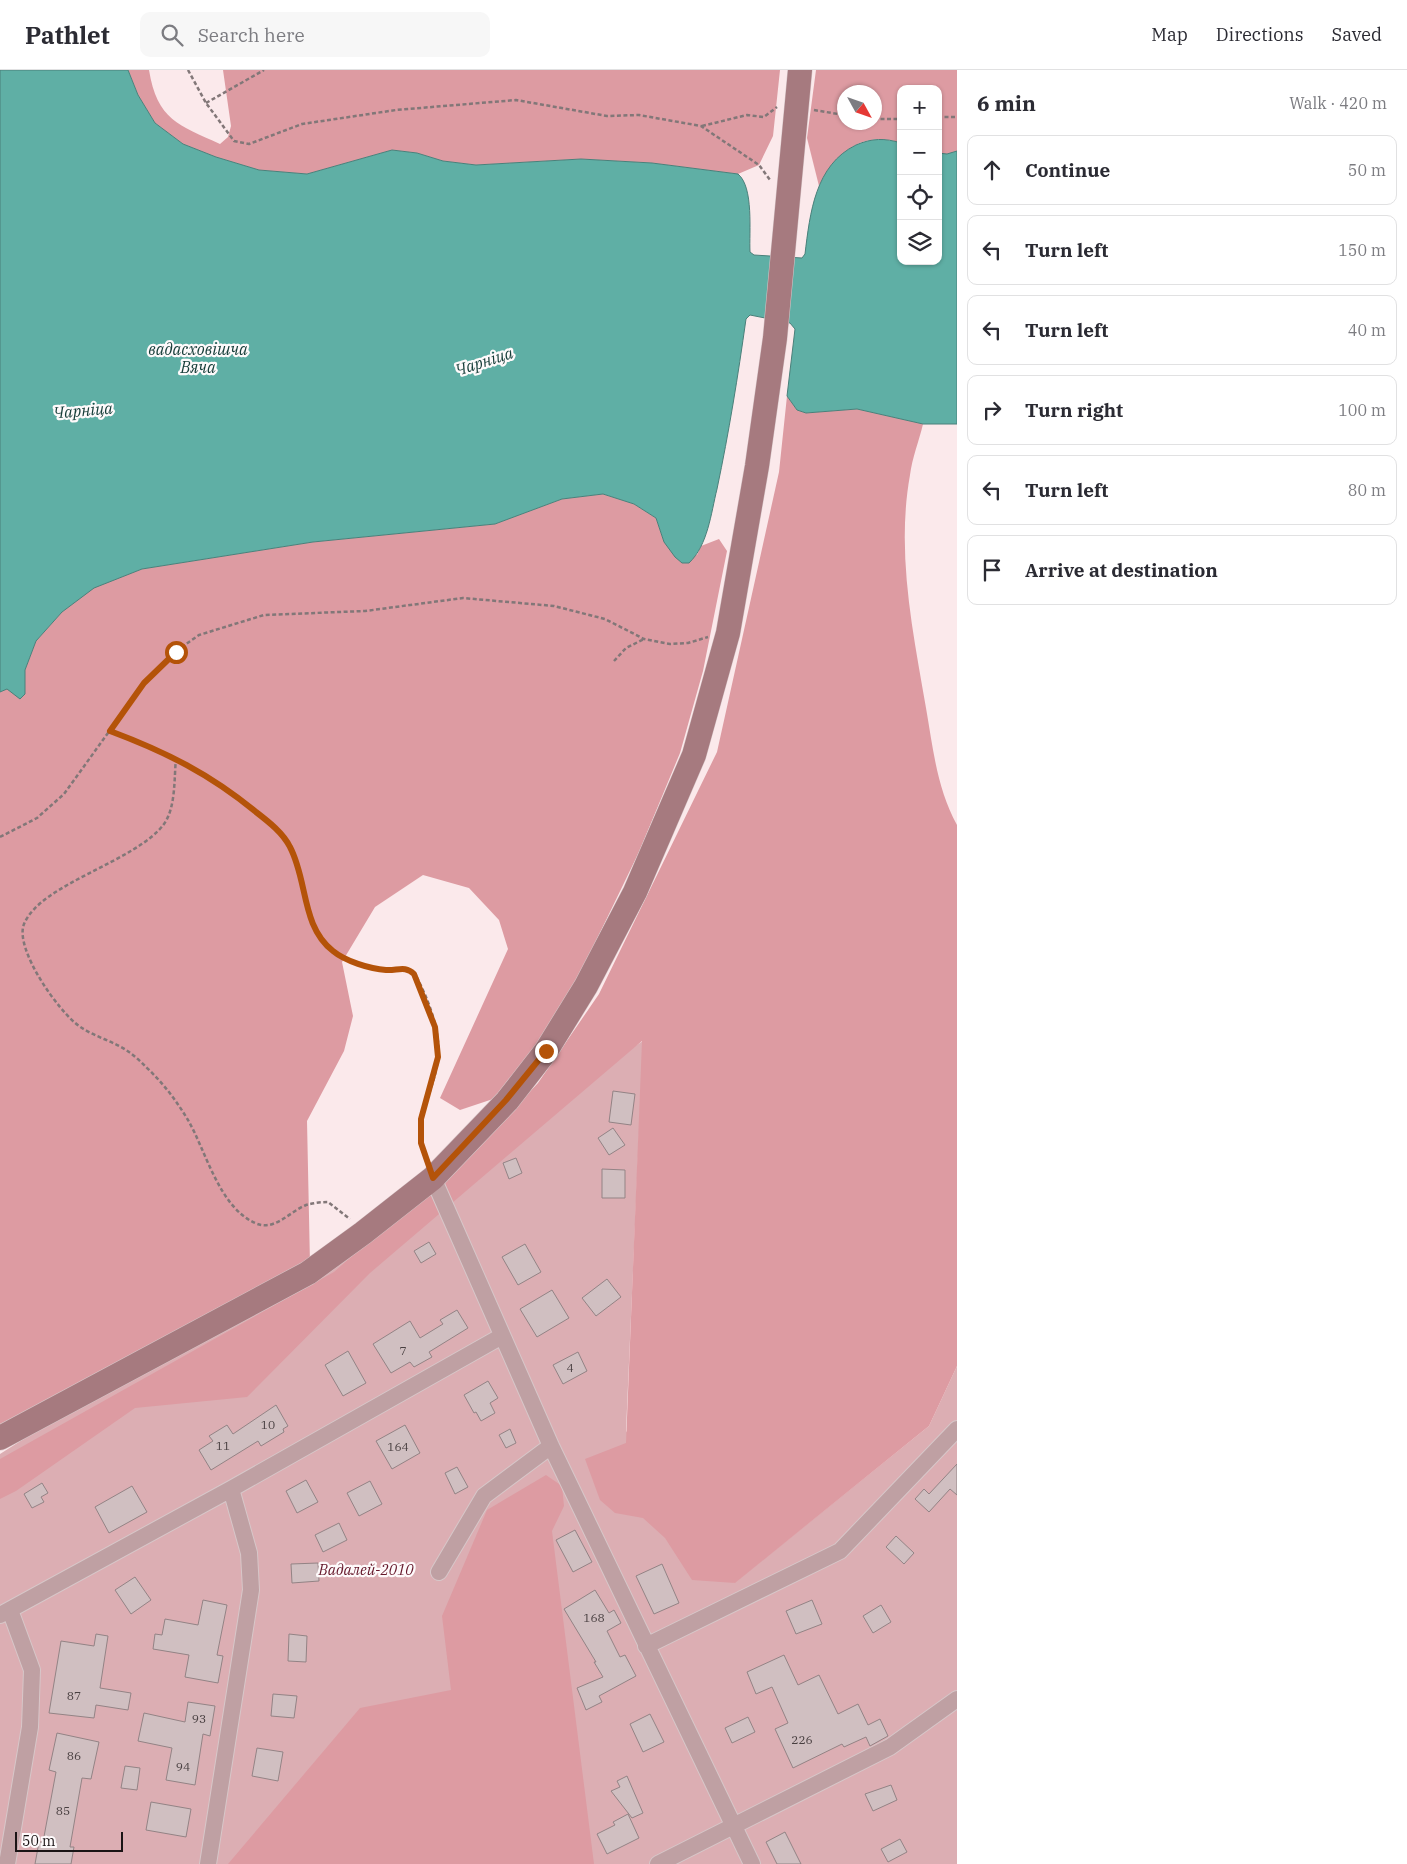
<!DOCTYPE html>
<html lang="en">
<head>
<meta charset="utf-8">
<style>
  :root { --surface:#fff; --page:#f7f7f7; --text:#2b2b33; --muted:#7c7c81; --line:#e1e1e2 }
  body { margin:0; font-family:"IBM Plex Serif",serif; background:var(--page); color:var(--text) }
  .controls { position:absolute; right:15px; top:15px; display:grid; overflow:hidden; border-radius:10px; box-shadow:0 1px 4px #0004 }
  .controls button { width:45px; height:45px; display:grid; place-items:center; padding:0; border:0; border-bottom:1px solid var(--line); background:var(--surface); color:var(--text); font:25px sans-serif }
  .compass { position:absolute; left:837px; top:15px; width:45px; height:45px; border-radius:50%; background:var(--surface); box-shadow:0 1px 4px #0004; rotate:130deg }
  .scale { position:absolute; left:15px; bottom:12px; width:108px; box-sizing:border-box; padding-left:5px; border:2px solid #1a1415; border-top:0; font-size:14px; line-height:18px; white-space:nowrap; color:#1a1415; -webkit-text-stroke:4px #fefafb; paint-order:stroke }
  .stop { position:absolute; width:15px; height:15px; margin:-11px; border:4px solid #b45309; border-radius:50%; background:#fff }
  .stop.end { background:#b45309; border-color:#fff; box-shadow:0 1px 5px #0008 }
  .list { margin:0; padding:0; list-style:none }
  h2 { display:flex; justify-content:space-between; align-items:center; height:65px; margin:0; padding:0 20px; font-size:21px }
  h2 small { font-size:16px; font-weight:400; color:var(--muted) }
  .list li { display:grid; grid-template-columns:32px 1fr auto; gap:15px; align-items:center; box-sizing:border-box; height:70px; margin:0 10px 10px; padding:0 10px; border:1px solid var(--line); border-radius:10px }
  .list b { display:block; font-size:19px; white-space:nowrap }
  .list em { font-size:16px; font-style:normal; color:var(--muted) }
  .icon { flex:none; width:28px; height:28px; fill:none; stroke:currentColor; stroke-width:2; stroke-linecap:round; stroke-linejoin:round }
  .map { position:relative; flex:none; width:957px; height:1794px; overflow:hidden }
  header { display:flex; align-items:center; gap:30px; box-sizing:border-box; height:70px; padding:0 25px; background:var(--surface); border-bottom:1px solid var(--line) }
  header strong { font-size:24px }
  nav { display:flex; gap:28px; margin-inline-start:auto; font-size:18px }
  .search { width:350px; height:45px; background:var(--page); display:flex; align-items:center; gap:12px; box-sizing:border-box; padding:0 18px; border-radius:10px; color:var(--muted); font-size:19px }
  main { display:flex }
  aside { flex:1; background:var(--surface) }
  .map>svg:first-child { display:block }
  .green { fill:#dcaeb3 }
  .forest { fill:#dd9ba2; fill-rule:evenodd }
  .water { fill:#5fafa5; stroke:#4a807a }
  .building { fill:#d0bfc1; stroke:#938385 }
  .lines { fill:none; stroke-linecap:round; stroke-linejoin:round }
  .street-casing { stroke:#d7c7c9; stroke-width:18 }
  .secondary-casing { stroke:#d7c7c9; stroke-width:25 }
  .path { stroke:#827778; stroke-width:2.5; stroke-dasharray:4 2.5; stroke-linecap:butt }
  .street { stroke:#bfa0a3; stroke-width:16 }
  .secondary { stroke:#a67a7f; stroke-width:24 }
  .route { stroke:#b45309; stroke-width:6 }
  .labels { text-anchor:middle; stroke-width:4.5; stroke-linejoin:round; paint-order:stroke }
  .number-label { font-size:12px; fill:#483f40 }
  .park-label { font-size:15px; font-style:italic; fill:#65172a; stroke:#fefafb }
  .water-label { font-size:16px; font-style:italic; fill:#153c38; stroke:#fefafb }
</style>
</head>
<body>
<header>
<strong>Pathlet</strong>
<div class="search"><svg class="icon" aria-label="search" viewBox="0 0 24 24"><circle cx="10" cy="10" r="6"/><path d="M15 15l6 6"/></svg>Search here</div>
<nav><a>Map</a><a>Directions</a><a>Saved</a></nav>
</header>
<main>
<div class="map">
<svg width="957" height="1794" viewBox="0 0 957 1794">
  <rect width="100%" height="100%" fill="#fbe9eb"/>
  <!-- green -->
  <path class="green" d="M643,971L626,1361L734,1513L929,1356L957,1296V1794H0V1384L433,1108Z"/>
  <!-- forest -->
  <path class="forest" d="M128,0H149C157,50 179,55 220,74L228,67L231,56L223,0H780L773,66L759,95L738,104L652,93L581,89L476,95L443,91L417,83L392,80L307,104L259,100L216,87L183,74L155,53L138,25Z
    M816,0H957V81L947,85L938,83V19H901V73C861,60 837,83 819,116L807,68ZM844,22H874V52H844Z
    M787,326L797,340L806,343L857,339L923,354C919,371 912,388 910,405C896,483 913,562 926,638C933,678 937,719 957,755V1296L929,1356L735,1513L692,1510L665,1468L643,1448L615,1443L600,1430L585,1389L626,1373L642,971L370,1203L247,1327L135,1338L16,1421L0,1429V1389L334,1202L488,1066L538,1013L599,924L717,682L779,402Z
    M603,424L634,434L656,448L664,472L697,485L701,476L719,469L727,481L703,601L680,683L639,782L578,908L531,984L493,1029L460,1040L440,1028L508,879L499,850L469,818L423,805L375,837L342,892L353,946L344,981L307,1051L310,1194L0,1358V622L6,619L24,624L25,600L36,571L62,542L93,518L142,499L313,472L495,454L562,429Z
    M546,1405L562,1416L564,1436L552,1461L594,1794H228L360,1638L451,1620L442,1546L487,1440Z"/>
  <!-- water -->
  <path class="water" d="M0,0H128L138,25L155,53L183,74L216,87L259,100L307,104L392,80L417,83L443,91L476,95L581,89L652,93L738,104C754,117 749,162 750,182L754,185L802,188L805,184C810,143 815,95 856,75C872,68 885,68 901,73V191H938V83L947,84L957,81V354H923L857,339L806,343L797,340L787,326L795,259L790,253L750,245L746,249C738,306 729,362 717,419C711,443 708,475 689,493H682L675,487L664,472L656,448L634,434L603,424L562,429L495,454L313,472L142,499L94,518L62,542L36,571L25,600V624L20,629L7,619L0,622Z"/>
  <!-- building -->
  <path class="building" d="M613,1021L635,1024L631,1055L609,1052Z
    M613,1058L625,1075L609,1085L598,1068Z
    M516,1088L522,1103L509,1109L503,1093Z
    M602,1099L625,1100V1128H602Z
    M429,1172L436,1184L421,1193L414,1181Z
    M525,1174L541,1202L518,1215L502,1187Z
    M607,1209L621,1227L596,1246L582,1228Z
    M552,1220L569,1248L537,1267L520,1239Z
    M457,1240L468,1258L429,1282L432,1287L414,1297L410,1292L391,1303L373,1274L410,1251L420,1268L443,1254L440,1250Z
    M348,1281L366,1313L343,1326L325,1295Z
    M578,1282L587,1301L563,1314L553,1295Z
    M488,1311L498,1328L490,1333L495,1343L481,1351L476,1342L474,1343L464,1325Z
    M276,1335L288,1356L283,1359L284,1362L261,1376L258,1371L211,1400L199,1380L213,1371L209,1366L227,1355L233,1364Z
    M405,1355L420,1383L392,1399L376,1371Z
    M510,1359L516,1373L506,1378L499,1365Z
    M957,1394V1425L950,1419L929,1442L915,1429L924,1419L929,1424Z
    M457,1397L468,1417L455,1424L445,1403Z
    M306,1410L318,1432L297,1443L286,1421Z
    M370,1411L382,1434L359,1446L347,1423Z
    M42,1413L48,1423L41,1427L44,1432L32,1438L24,1424Z
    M132,1416L147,1442L109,1463L95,1437Z
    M339,1453L347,1470L323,1482L315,1465Z
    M575,1460L592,1492L573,1502L556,1470Z
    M896,1466L914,1483L904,1494L886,1477Z
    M318,1493L319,1511L292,1513L291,1494Z
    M662,1494L679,1533L654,1544L636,1506Z
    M135,1507L151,1530L131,1544L115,1520Z
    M595,1520L609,1543L614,1540L621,1553L607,1561L620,1587L625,1585L636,1606L599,1626L602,1632L586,1640L577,1618L603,1607L594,1592H596L564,1539Z
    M203,1530L227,1535L217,1585L223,1586L218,1613L185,1607L189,1585L153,1579L155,1564L162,1565L165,1549L198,1555Z
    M812,1530L822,1554L796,1564L786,1541Z
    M881,1535L891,1552L873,1563L863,1546Z
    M96,1564L108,1566L100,1618L131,1623L128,1640L96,1635L94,1648L49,1643L61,1571L94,1576Z
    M289,1564L307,1566L306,1592L288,1591Z
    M784,1585L798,1615L819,1605L838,1644L858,1634L868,1655L880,1649L888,1666L870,1676L866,1667L844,1677L842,1674L793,1698L775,1659L788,1653L772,1617L756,1624L747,1602Z
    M273,1624L297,1626L294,1648L271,1646Z
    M188,1632L215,1636L210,1666L203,1664L195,1715L166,1710L172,1678L138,1671L144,1643L185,1652Z
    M650,1644L664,1672L643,1682L630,1654Z
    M748,1647L755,1662L732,1673L725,1658Z
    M57,1663L99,1672L91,1709L82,1708L70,1777H74L71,1794H35L39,1772H43L56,1702L49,1700Z
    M257,1678L283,1682L278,1711L252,1706Z
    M125,1696L140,1698L137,1720L121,1718Z
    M627,1706L643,1743L632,1748L611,1721L620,1717L617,1711Z
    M891,1715L897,1730L873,1741L865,1724Z
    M151,1732L191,1739L186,1767L146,1760Z
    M628,1744L639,1768L607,1784L597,1764L615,1755L613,1752Z
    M785,1762L801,1794H777L766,1772Z
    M900,1769L907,1782L888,1792L881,1779Z"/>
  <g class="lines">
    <!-- street casing -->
    <g class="street-casing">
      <path id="street" d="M433,1108L551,1376L752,1794
        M439,1502L484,1426L551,1376
        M0,1545L231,1419L502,1266
        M646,1576L840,1481L957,1359
        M7,1794L30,1657L32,1600L10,1540
        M208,1794L251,1520L249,1483L231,1419
        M658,1794L890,1677L957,1629"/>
    </g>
    <!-- secondary casing -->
    <g class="secondary-casing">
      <path id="secondary" d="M0,1368L308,1203L363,1163L433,1108L507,1031L546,981L586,916L635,822L694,685L728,563L757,396L775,268L800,0"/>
    </g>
    <!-- path -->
    <path class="path" d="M188,0L206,33L234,71L249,74L302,54L396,40L516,30L607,46L639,45L701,56L759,95L770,110
      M206,33L264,0
      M814,40L844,45
      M938,47H957
      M874,49H901
      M702,56L747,45L764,47L777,37
      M614,591L626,578L644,569
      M110,661C166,682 210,704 256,742C269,752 283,763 290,777C308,811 301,856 333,881C344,890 371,899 386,901C397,901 405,895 415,904C428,928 441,961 438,989C433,1027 412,1047 426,1087
      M176,688C174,708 176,737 164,754C136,792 41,813 24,854C14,879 59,942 79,956C94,967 114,971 129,982C135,986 141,992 146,997C163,1013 176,1030 188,1050C206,1081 219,1137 255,1153C274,1162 289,1142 306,1135C313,1133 321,1132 328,1132L350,1149
      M0,767L37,748L64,724L144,613L176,581L199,565L264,545L365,541L463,528L554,536L605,549L644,569L670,574L688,573L708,567"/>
    <!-- street -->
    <use href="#street" class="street"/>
    <!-- secondary -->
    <use href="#secondary" class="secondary"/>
  </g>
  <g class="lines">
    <!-- route -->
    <path class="route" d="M176,582L144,613L110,661C166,682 210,704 256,742C269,752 283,763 290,777C308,811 301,856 333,881C345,891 370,899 386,900C397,901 405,895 414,904L435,957L438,987L421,1049V1073L433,1108L506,1030L546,981"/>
  </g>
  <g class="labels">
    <!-- number labels -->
    <g class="number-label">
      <text x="403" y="1285">7</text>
      <text x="570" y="1302">4</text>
      <text x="268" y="1359">10</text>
      <text x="223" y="1380">11</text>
      <text x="398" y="1381">164</text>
      <text x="594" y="1552">168</text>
      <text x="74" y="1630">87</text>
      <text x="199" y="1653">93</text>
      <text x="802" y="1674">226</text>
      <text x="74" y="1690">86</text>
      <text x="183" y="1701">94</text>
      <text x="63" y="1745">85</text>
    </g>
    <!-- park labels -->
    <g class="park-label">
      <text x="366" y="1505">Вадалей-2010</text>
    </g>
    <!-- water labels -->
    <g class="water-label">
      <text x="198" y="285">вадасховішча<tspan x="198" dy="18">Вяча</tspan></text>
      <text transform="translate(484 291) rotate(-18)" y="6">Чарніца</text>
      <text transform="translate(83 340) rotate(-5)" y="6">Чарніца</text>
    </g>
  </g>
</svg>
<div class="controls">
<button>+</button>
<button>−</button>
<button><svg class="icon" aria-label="locate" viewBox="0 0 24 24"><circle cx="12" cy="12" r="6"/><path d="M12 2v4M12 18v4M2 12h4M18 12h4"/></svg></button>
<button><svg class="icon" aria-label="layers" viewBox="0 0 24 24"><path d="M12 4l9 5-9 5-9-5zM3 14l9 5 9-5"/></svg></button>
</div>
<svg class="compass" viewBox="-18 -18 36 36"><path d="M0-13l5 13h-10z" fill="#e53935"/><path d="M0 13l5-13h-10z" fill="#7c7c81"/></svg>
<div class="scale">50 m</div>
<div class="stop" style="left:176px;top:582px"></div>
<div class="stop end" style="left:546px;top:981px"></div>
</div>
<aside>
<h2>6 min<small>Walk · 420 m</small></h2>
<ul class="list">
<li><svg class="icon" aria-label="ahead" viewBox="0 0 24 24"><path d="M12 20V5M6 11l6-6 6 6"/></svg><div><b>Continue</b></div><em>50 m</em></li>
<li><svg class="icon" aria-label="left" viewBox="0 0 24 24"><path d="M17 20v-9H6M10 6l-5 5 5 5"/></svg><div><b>Turn left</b></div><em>150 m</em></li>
<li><svg class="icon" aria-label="left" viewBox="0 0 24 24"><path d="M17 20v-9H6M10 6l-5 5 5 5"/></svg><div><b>Turn left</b></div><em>40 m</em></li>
<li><svg class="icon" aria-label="right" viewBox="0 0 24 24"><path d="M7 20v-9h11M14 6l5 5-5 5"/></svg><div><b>Turn right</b></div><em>100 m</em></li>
<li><svg class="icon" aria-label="left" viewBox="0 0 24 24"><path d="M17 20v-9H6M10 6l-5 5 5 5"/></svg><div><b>Turn left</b></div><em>80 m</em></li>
<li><svg class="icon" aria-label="arrive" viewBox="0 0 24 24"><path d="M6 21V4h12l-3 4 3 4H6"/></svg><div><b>Arrive at destination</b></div></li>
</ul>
</aside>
</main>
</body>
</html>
